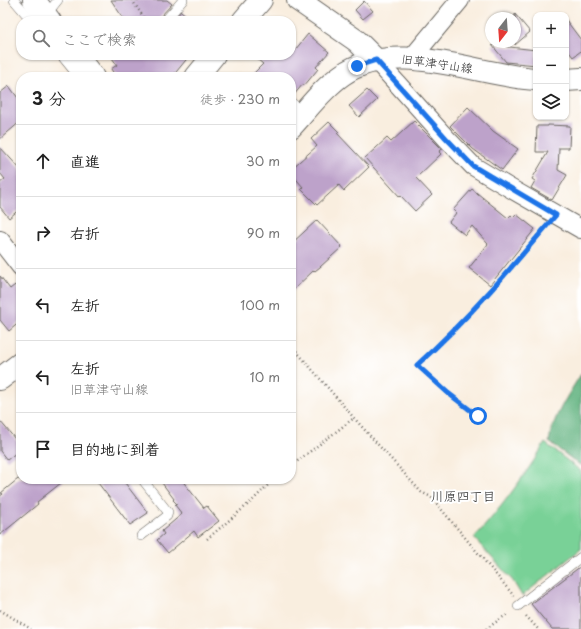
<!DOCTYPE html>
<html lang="ja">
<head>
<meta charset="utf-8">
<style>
  :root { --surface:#fff; --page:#f6f6f6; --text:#222; --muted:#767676; --line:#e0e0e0 }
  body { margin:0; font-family:"Playpen Sans","Klee One",sans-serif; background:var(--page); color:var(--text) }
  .controls { position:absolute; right:12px; top:12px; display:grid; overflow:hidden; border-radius:8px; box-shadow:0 1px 3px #0004 }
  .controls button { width:36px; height:36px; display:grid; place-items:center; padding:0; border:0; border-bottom:1px solid var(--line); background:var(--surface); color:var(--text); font:20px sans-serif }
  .compass { position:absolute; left:485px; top:12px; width:36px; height:36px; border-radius:50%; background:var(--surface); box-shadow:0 1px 3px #0004; rotate:197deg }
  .stop { position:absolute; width:12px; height:12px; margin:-9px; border:3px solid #1a73e8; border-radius:50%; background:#fff }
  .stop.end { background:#1a73e8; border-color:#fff; box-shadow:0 1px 4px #0008 }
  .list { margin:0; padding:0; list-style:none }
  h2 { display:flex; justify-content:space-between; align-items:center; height:52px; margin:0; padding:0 16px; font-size:17px }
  h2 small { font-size:13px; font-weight:400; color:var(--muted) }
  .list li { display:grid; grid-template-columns:26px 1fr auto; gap:12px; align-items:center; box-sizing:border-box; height:72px; padding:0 16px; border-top:1px solid var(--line) }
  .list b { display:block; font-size:15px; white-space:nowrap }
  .list p { margin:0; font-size:13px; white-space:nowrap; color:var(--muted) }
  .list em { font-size:13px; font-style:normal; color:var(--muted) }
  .icon { flex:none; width:22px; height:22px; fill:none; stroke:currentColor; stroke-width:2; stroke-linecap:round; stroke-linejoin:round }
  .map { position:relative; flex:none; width:581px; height:629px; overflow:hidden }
  .search { position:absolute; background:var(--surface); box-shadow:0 1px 3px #0004; left:16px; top:16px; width:280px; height:44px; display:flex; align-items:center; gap:10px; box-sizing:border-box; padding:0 14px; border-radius:16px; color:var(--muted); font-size:15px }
  .panel { position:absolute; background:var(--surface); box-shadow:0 1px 3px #0004; left:16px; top:72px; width:280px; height:412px; border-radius:16px }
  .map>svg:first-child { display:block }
  .green { fill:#79d197; stroke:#4a765a }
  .forest { fill:#62b380; stroke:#3f684e }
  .building { fill:#bda2ca }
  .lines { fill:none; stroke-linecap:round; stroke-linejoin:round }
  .lane-casing { stroke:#696660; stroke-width:10 }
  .street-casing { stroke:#696660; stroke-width:20 }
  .secondary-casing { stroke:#696660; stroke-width:24 }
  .path { stroke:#696660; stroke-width:2.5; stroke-dasharray:1 3; stroke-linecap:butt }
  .lane { stroke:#fff; stroke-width:9 }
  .street { stroke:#fff; stroke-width:18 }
  .secondary { stroke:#fff; stroke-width:22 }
  .route { stroke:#1a73e8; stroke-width:5 }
  .labels { text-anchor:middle; stroke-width:4; stroke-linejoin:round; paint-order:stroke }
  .street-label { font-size:12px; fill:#1c1c1c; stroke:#fff }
  .neighbourhood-label { font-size:13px; fill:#1c1c1c; stroke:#fff }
</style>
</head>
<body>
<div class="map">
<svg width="581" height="629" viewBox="0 0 581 629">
  <rect width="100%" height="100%" fill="#fff"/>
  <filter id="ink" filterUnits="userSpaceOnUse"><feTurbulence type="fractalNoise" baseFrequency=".025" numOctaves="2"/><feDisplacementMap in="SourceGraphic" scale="8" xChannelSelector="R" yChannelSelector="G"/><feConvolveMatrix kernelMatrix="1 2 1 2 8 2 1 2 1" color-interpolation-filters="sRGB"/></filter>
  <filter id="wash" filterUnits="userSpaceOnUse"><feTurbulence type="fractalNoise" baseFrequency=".012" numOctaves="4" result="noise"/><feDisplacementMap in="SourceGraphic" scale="16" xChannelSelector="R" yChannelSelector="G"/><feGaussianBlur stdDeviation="0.9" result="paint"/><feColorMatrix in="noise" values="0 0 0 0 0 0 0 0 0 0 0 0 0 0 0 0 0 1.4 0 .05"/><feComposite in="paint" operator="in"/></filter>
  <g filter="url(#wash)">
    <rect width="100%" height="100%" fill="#f9eedf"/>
    <!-- green -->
    <path class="green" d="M545,443L581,471V549L522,596L513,581L474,538C501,508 524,477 545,443Z"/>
    <!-- forest -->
    <path class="forest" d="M581,374V466L549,442C552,418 568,395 581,374Z"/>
    <g id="blocks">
      <!-- building -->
      <path class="building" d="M111,0H167L172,4L160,17L159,21H125Z
        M364,1L373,11L363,19L355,10Z
        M181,11L193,21H173Z
        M515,14L530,32L515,45Z
        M566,20L581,40V51L573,57L566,48Z
        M308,34L329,52L316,67L318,69L304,86L303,84L293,96H291V77H250L263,64L252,55H291Z
        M492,45L536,50V65L506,62Z
        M110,55H190L172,77H116L111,69L117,65Z
        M9,86L21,102V121L0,139V93Z
        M367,90L377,100L359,117L349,106Z
        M468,107L493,131L518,149L502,170L473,149L450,126Z
        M414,121L442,149L439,152L441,154L416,178L432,195L415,211L401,196L400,197L365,158L387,138L391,142Z
        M329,122L339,132L337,133L369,167L344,191L339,185L317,205L301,189L303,187L291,173V169L317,146L311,139Z
        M548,125L570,126L569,148H559L558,170L567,175L552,200L531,188L535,181L532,179L548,152H536L537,126H548Z
        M0,147L21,170V208L9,218L0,207V183L5,179L0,173Z
        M472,189L508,218L511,215L513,217L516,214L535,229L490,285L469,268L488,244L472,226L465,235L449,222L456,213L453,210Z
        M317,220L342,247L320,267L315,271L314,270L291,292V244Z
        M0,276L10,289L15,285L21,293V321L9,331L0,320Z
        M0,421L21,446V449L7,460L0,451Z
        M18,479H66L37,502L38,504L0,535V496L3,494L1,493Z
        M95,479H122L148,513L130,525Z
        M159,479H181L204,508L207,506L219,521L198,537L194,531L168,553L157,540L164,534L162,531L182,514L175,505L177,504L173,500L174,499Z
        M581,566V629H552L531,604Z"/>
    </g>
  </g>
  <g filter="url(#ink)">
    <use href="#blocks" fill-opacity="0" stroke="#696660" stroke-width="1"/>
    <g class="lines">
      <!-- lane casing -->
      <g class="lane-casing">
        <path id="lane" d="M14,0L32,21
          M46,15L58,0
          M165,21L183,0
          M61,55L79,77
          M291,102L304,113
          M141,536L167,516L168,512L142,479
          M518,606L581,557"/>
      </g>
      <!-- street casing -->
      <g class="street-casing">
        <path id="street" d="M411,59L460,0
          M376,60L446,138L473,166L508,187L581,229
          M0,240L21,267"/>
      </g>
      <!-- secondary casing -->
      <g class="secondary-casing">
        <path id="secondary" d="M34,0L50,21
          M298,0L357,41L376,60
          M243,21L261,0
          M76,55L93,77
          M196,77L214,55
          M566,80L581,79
          M291,127C307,110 322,89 342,75C394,37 478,76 536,79
          M0,379L21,363"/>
      </g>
      <!-- path -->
      <path class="path" d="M132,0L146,21
        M291,345L354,418L421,492L431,497L514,596
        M478,417L448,393L417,365C464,323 505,276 545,227
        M291,466L354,418
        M207,539L252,501L274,479
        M0,610L31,629
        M526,616L538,629
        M486,629L509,613"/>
      <!-- lane -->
      <use href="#lane" class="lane"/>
      <!-- street -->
      <use href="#street" class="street"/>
      <!-- secondary -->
      <use href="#secondary" class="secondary"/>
    </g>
  </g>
  <g class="lines" filter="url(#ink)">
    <!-- route -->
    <path class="route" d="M357,66L376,60L446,138L473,166L556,215C512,267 468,319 417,365L448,393L478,416"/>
  </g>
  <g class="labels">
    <!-- street labels -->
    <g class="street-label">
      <text transform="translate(437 64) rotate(8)" y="4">旧草津守山線</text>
    </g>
    <!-- neighbourhood labels -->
    <g class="neighbourhood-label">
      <text x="463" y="501">川原四丁目</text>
    </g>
  </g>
</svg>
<div class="controls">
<button>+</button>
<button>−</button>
<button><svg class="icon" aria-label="layers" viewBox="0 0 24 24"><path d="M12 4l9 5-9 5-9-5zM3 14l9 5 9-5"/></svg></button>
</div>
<svg class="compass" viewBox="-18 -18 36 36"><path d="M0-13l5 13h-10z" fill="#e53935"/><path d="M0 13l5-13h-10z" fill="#767676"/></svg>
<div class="stop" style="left:478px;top:416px"></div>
<div class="stop end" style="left:357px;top:66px"></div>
<div class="search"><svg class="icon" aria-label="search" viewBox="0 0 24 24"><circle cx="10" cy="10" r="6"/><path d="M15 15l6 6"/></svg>ここで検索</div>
<section class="panel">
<h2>3 分<small>徒歩 · 230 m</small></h2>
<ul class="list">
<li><svg class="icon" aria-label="ahead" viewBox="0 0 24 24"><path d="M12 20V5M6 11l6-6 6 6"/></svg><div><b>直進</b></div><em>30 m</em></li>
<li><svg class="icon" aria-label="right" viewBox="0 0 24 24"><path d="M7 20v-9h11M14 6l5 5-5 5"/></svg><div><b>右折</b></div><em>90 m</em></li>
<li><svg class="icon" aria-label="left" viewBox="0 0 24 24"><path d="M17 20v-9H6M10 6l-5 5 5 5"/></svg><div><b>左折</b></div><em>100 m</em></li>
<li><svg class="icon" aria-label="left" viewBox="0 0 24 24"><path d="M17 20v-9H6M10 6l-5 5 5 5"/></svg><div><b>左折</b><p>旧草津守山線</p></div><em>10 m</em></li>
<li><svg class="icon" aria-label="arrive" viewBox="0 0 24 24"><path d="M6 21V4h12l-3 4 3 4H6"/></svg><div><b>目的地に到着</b></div></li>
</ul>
</section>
</div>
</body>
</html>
